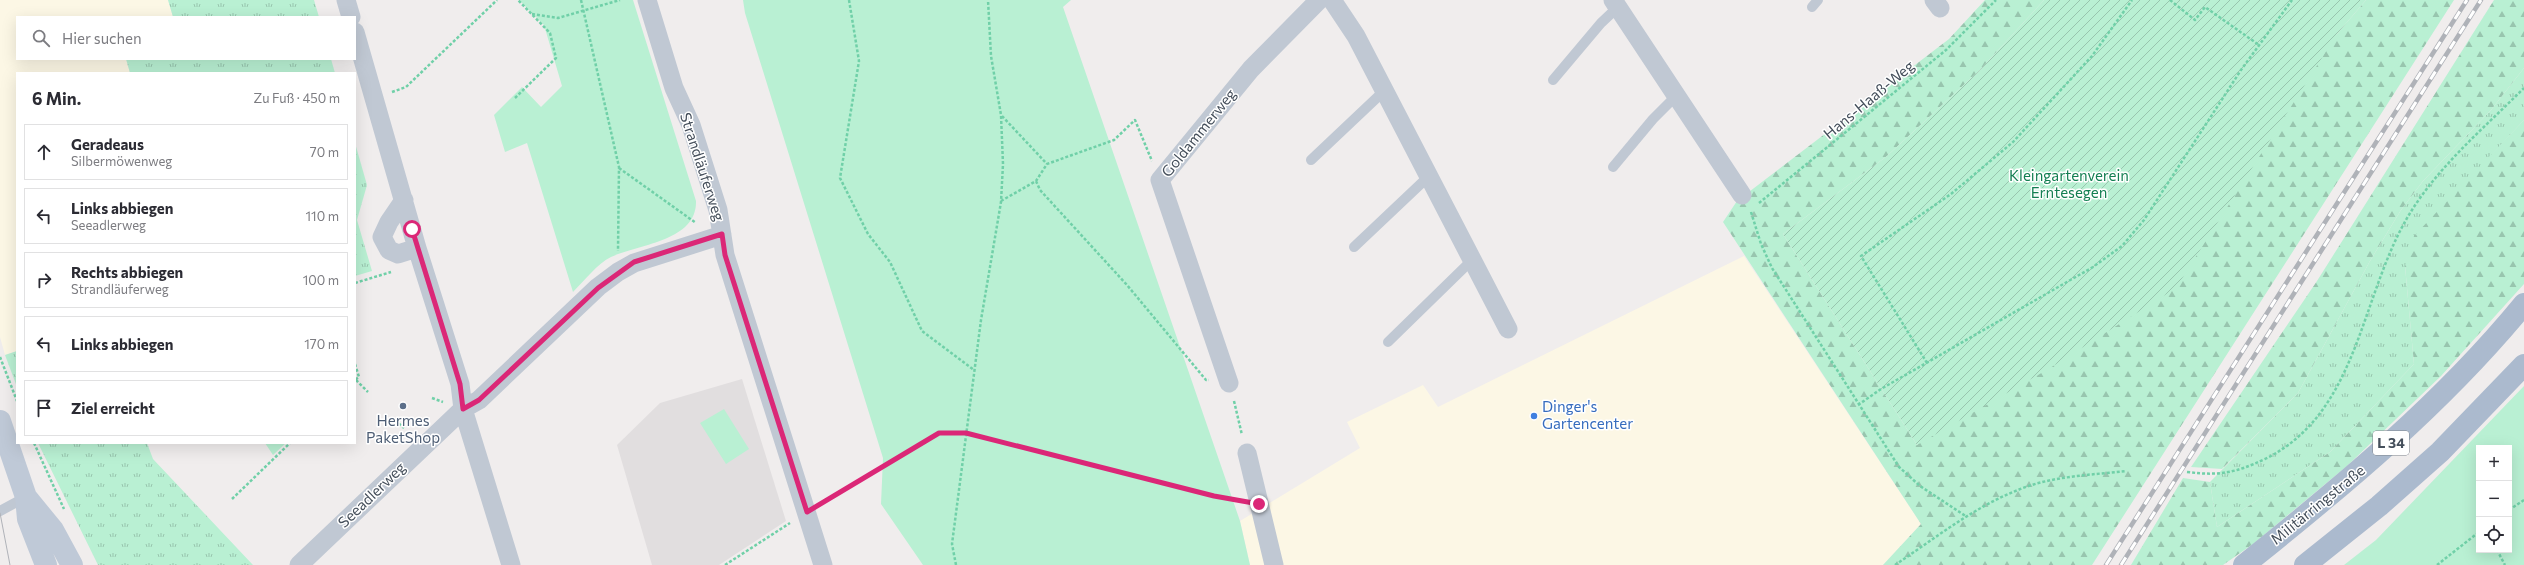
<!DOCTYPE html>
<html lang="de">
<head>
<meta charset="utf-8">
<style>
  :root { --surface:#fff; --page:#f7f7f7; --text:#2b2b33; --muted:#7c7c81; --line:#e1e1e2 }
  body { margin:0; font-family:Commissioner,sans-serif; background:var(--page); color:var(--text) }
  .controls { position:absolute; right:12px; bottom:12px; display:grid; overflow:hidden; border-radius:0px; box-shadow:0 4px 16px #0002 }
  .controls button { width:36px; height:36px; display:grid; place-items:center; padding:0; border:0; border-bottom:1px solid var(--line); background:var(--surface); color:var(--text); font:20px sans-serif }
  .stop { position:absolute; width:12px; height:12px; margin:-9px; border:3px solid #db2777; border-radius:50%; background:#fff }
  .stop.end { background:#db2777; border-color:#fff; box-shadow:0 1px 4px #0008 }
  .list { margin:0; padding:0; list-style:none }
  h2 { display:flex; justify-content:space-between; align-items:center; height:52px; margin:0; padding:0 16px; font-size:17px }
  h2 small { font-size:13px; font-weight:400; color:var(--muted) }
  .list li { display:grid; grid-template-columns:26px 1fr auto; gap:12px; align-items:center; box-sizing:border-box; height:56px; margin:0 8px 8px; padding:0 8px; border:1px solid var(--line); border-radius:0px }
  .list b { display:block; font-size:15px; white-space:nowrap }
  .list p { margin:0; font-size:13px; white-space:nowrap; color:var(--muted) }
  .list em { font-size:13px; font-style:normal; color:var(--muted) }
  .icon { flex:none; width:22px; height:22px; fill:none; stroke:currentColor; stroke-width:2; stroke-linecap:round; stroke-linejoin:round }
  .map { position:relative; flex:none; width:2524px; height:565px; overflow:hidden }
  .search { position:absolute; background:var(--surface); box-shadow:0 4px 16px #0002; left:16px; top:16px; width:340px; height:44px; display:flex; align-items:center; gap:10px; box-sizing:border-box; padding:0 14px; border-radius:0px; color:var(--muted); font-size:15px }
  .panel { position:absolute; background:var(--surface); box-shadow:0 4px 16px #0002; left:16px; top:72px; width:340px; height:372px; border-radius:0px }
  .map>svg:first-child { display:block }
  .commercial { fill:#fcf7e5 }
  .education { fill:#e1dedf }
  .grass { fill:url(#grass-tufts) }
  .forest { fill:url(#forest-firs) }
  .park { fill:#b9f0d3; fill-rule:evenodd }
  .garden { fill:url(#garden-furrows) }
  .lines { fill:none; stroke-linecap:round; stroke-linejoin:round }
  .path { stroke:#70d0a8; stroke-width:2.5; stroke-dasharray:3 2; stroke-linecap:butt }
  .service { stroke:#c0c8d3; stroke-width:10 }
  .minor { stroke:#c0c8d3; stroke-width:19 }
  .secondary { stroke:#bfc9d7; stroke-width:22 }
  .primary { stroke:#abbace; stroke-width:22 }
  .tram { stroke:#afb2b8; stroke-width:1 }
  .rail-casing { stroke:#afb2b8; stroke-width:4.5 }
  .rail { stroke:#fff; stroke-width:3; stroke-dasharray:9; stroke-linecap:butt }
  .route { stroke:#db2777; stroke-width:5 }
  .service-dot { fill:#5c6f8a; stroke:#fff; stroke-width:1.5 }
  .shop-dot { fill:#3f7fe0; stroke:#fff; stroke-width:1.5 }
  .labels { text-anchor:middle; stroke-width:3; stroke-linejoin:round; paint-order:stroke }
  .shield { fill:#fff; stroke:#7d848c; stroke-width:1 }
  .shield-label { font-size:14px; font-weight:bold; fill:#454f5b }
  .street-label { font-size:15px; fill:#454f5b; stroke:#fff }
  .park-label { font-size:15px; fill:#137f52; stroke:#fff }
  .shop-label { font-size:15px; fill:#366cbe; stroke:#fff; text-anchor:start }
  .service-label { font-size:15px; fill:#4e5e75; stroke:#fff }
</style>
</head>
<body>
<div class="map">
<svg width="2524" height="565" viewBox="0 0 2524 565">
  <defs>
    <pattern id="grass-tufts" width="24" height="20" patternUnits="userSpaceOnUse"><rect width="24" height="20" fill="#b9f0d3"/><path d="M3 7l-1-3M5 7V3M7 7l1-3M15 17l-1-3M17 17v-4M19 17l1-3" fill="none" stroke="#98c5ae"/></pattern>
    <pattern id="forest-firs" width="22" height="20" patternUnits="userSpaceOnUse"><rect width="22" height="20" fill="#b9f0d3"/><path d="M5 1l3.5 6h-7zM16 11l3.5 6h-7z" fill="#98c5ae"/></pattern>
    <pattern id="garden-furrows" width="10" height="10" patternUnits="userSpaceOnUse"><rect width="10" height="10" fill="#b9f0d3"/><path d="M-1 1l2-2M0 10L10 0M9 11l2-2" fill="none" stroke="#98c5ae"/></pattern>
  </defs>
  <rect width="100%" height="100%" fill="#f0eded"/>
  <!-- commercial -->
  <path class="commercial" d="M0,0H168L173,17H17V59H126L130,73H17V351L5,355L0,337Z
    M1744,256L1921,524L1883,565H1250L1240,521L1360,448L1347,422L1423,385L1438,407Z"/>
  <!-- education -->
  <path class="education" d="M742,379L786,521L719,565H652L617,445L660,403Z"/>
  <!-- grass -->
  <path class="grass" d="M168,0H314L319,17H173Z
    M126,59H331L335,73H130Z
    M2524,68V120L2476,172L2405,266L2414,364L2330,452L2217,527L2210,482L2298,393L2370,261L2401,210L2423,181L2491,110Z
    M355,143L367,185L357,220L372,271L355,276Z
    M17,351V387L5,355Z
    M38,443H147L153,459L253,565H98Z"/>
  <!-- forest -->
  <path class="forest" d="M1985,0H2044L1980,70L1887,156L1783,234L1917,445L2337,34L2366,0H2454L2092,565H1883L1921,524L1723,222L1737,201L1949,39Z
    M2494,0H2524V68L2491,110L2423,181L2401,210L2370,261L2298,393L2222,469L2191,467L2317,281Z
    M2524,120V284L2441,376L2347,466L2253,544L2223,565H2131L2183,478L2210,482L2217,527L2330,452L2414,364L2405,266L2414,236Z"/>
  <!-- park -->
  <path class="park" d="M519,0H633L696,201C697,241 640,244 611,257C598,263 584,281 573,292L527,143L505,152L494,115L522,87L541,107L562,86L544,25Z
    M743,0H1071L1063,7L1240,521L1250,565H923L881,504L883,458L745,13Z
    M2524,386V565H2344L2376,540ZM2479,448H2509V550H2479Z
    M724,409L749,449L726,464L700,423Z
    M265,443H286L273,455Z"/>
  <!-- garden -->
  <path class="garden" d="M2044,0H2366L2337,34L2176,288L2050,368L1917,445L1783,234L1887,156L1980,70Z"/>
  <g class="lines">
    <!-- path -->
    <path class="path" d="M581,0L619,167L618,251
      M849,0L859,61L840,178L868,234L890,262L922,331L974,370
      M2170,0L2195,20L2205,7L2259,45
      M532,14L558,18L620,0
      M392,92L406,87L497,0
      M515,98L556,58L550,33L518,0
      M1002,116L1047,164
      M619,168L696,223
      M1036,181L1040,190L1127,285L1206,380H1209
      M1001,201L1036,181L1047,164L1114,140L1135,120L1152,161
      M1759,203L1946,50L1996,0
      M1751,212L1761,244L1772,268L1899,467L1920,486L1967,517
      M355,283L391,272
      M0,357L17,401
      M1927,363L1861,256L1951,194L2013,142L2092,56L2132,0
      M355,364L359,377L355,380
      M356,380L368,392
      M432,398L443,402
      M1234,401L1242,435
      M1858,405L1881,389L2093,267L2122,246L2144,220L2241,70L2292,0
      M395,420L404,428
      M34,443L64,509
      M2187,472C2220,476 2235,473 2265,459C2361,412 2360,291 2412,210C2441,164 2485,127 2524,88
      M232,499L290,443
      M823,502L939,433H966L1214,496L1239,500
      M2509,510L2524,500
      M2497,550L2505,565
      M725,565L790,523
      M956,565L952,544L981,320L1001,202L1003,164L1001,115L991,56L988,0
      M1895,565C1934,539 1974,507 2018,490C2051,476 2091,475 2126,471
      M2437,565L2479,532"/>
    <!-- service -->
    <path class="service" d="M1812,7L1818,0
      M1553,80L1601,23L1618,7
      M1311,160L1384,91
      M1613,167L1653,119L1677,95
      M1354,247L1428,177
      M1388,342L1471,261
      M0,511L26,497"/>
    <!-- minor -->
    <path class="minor" d="M346,0L351,17
      M647,0L674,88L691,125L718,210L725,255L823,565
      M1332,0L1356,36L1508,329
      M1613,0L1742,195
      M1934,0L1940,8
      M355,32L417,248L460,384L463,409L511,565
      M404,200L389,222L382,237L389,250L398,254L417,248
      M1229,383L1160,180L1251,69L1319,0
      M1247,453L1274,565
      M299,565L463,409L479,400L598,287L618,272L634,263L722,235"/>
    <!-- secondary -->
    <path class="secondary" d="M0,421L26,497L28,519L46,565
      M26,497L53,530L72,565"/>
    <!-- primary -->
    <path class="primary" d="M2244,565C2344,485 2442,404 2524,304
      M2305,565L2379,506L2440,452L2524,365"/>
    <!-- tram -->
    <path class="tram" d="M0,513L10,565"/>
    <!-- rail casing -->
    <g class="rail-casing">
      <path id="rail" d="M2106,565L2467,0
        M2121,565L2481,0"/>
    </g>
    <!-- rail -->
    <use href="#rail" class="rail"/>
  </g>
  <g class="lines">
    <!-- route -->
    <path class="route" d="M412,229L460,384L463,409L479,400L598,288L634,262L722,234L725,255L807,512L939,433H966L1214,496L1259,504"/>
  </g>
  <!-- markers -->
  <circle class="service-dot" cx="403" cy="406" r="4"/>
  <circle class="shop-dot" cx="1534" cy="416" r="4"/>
  <g class="labels">
    <!-- shield labels -->
    <rect class="shield" x="2373" y="431" width="36" height="24" rx="3"/>
    <g class="shield-label">
      <text x="2391" y="448">L 34</text>
    </g>
    <!-- street labels -->
    <g class="street-label">
      <text transform="translate(1869 100) rotate(-40)" y="5">Hans-Haaß-Weg</text>
      <text transform="translate(1199 133) rotate(-51)" y="5">Goldammerweg</text>
      <text transform="translate(702 167) rotate(72)" y="5">Strandläuferweg</text>
      <text transform="translate(372 495) rotate(-44)" y="5">Seeadlerweg</text>
      <text transform="translate(2318 505) rotate(-39)" y="5">Militärringstraße</text>
    </g>
    <!-- park labels -->
    <g class="park-label">
      <text x="2069" y="181">Kleingartenverein<tspan x="2069" dy="17">Erntesegen</tspan></text>
    </g>
    <!-- shop labels -->
    <g class="shop-label">
      <text x="1542" y="412">Dinger's<tspan x="1542" dy="17">Gartencenter</tspan></text>
    </g>
    <!-- service labels -->
    <g class="service-label">
      <text x="403" y="426">Hermes<tspan x="403" dy="17">PaketShop</tspan></text>
    </g>
  </g>
</svg>
<div class="controls">
<button>+</button>
<button>−</button>
<button><svg class="icon" aria-label="locate" viewBox="0 0 24 24"><circle cx="12" cy="12" r="6"/><path d="M12 2v4M12 18v4M2 12h4M18 12h4"/></svg></button>
</div>
<div class="stop" style="left:412px;top:229px"></div>
<div class="stop end" style="left:1259px;top:504px"></div>
<div class="search"><svg class="icon" aria-label="search" viewBox="0 0 24 24"><circle cx="10" cy="10" r="6"/><path d="M15 15l6 6"/></svg>Hier suchen</div>
<section class="panel">
<h2>6 Min.<small>Zu Fuß · 450 m</small></h2>
<ul class="list">
<li><svg class="icon" aria-label="ahead" viewBox="0 0 24 24"><path d="M12 20V5M6 11l6-6 6 6"/></svg><div><b>Geradeaus</b><p>Silbermöwenweg</p></div><em>70 m</em></li>
<li><svg class="icon" aria-label="left" viewBox="0 0 24 24"><path d="M17 20v-9H6M10 6l-5 5 5 5"/></svg><div><b>Links abbiegen</b><p>Seeadlerweg</p></div><em>110 m</em></li>
<li><svg class="icon" aria-label="right" viewBox="0 0 24 24"><path d="M7 20v-9h11M14 6l5 5-5 5"/></svg><div><b>Rechts abbiegen</b><p>Strandläuferweg</p></div><em>100 m</em></li>
<li><svg class="icon" aria-label="left" viewBox="0 0 24 24"><path d="M17 20v-9H6M10 6l-5 5 5 5"/></svg><div><b>Links abbiegen</b></div><em>170 m</em></li>
<li><svg class="icon" aria-label="arrive" viewBox="0 0 24 24"><path d="M6 21V4h12l-3 4 3 4H6"/></svg><div><b>Ziel erreicht</b></div></li>
</ul>
</section>
</div>
</body>
</html>
